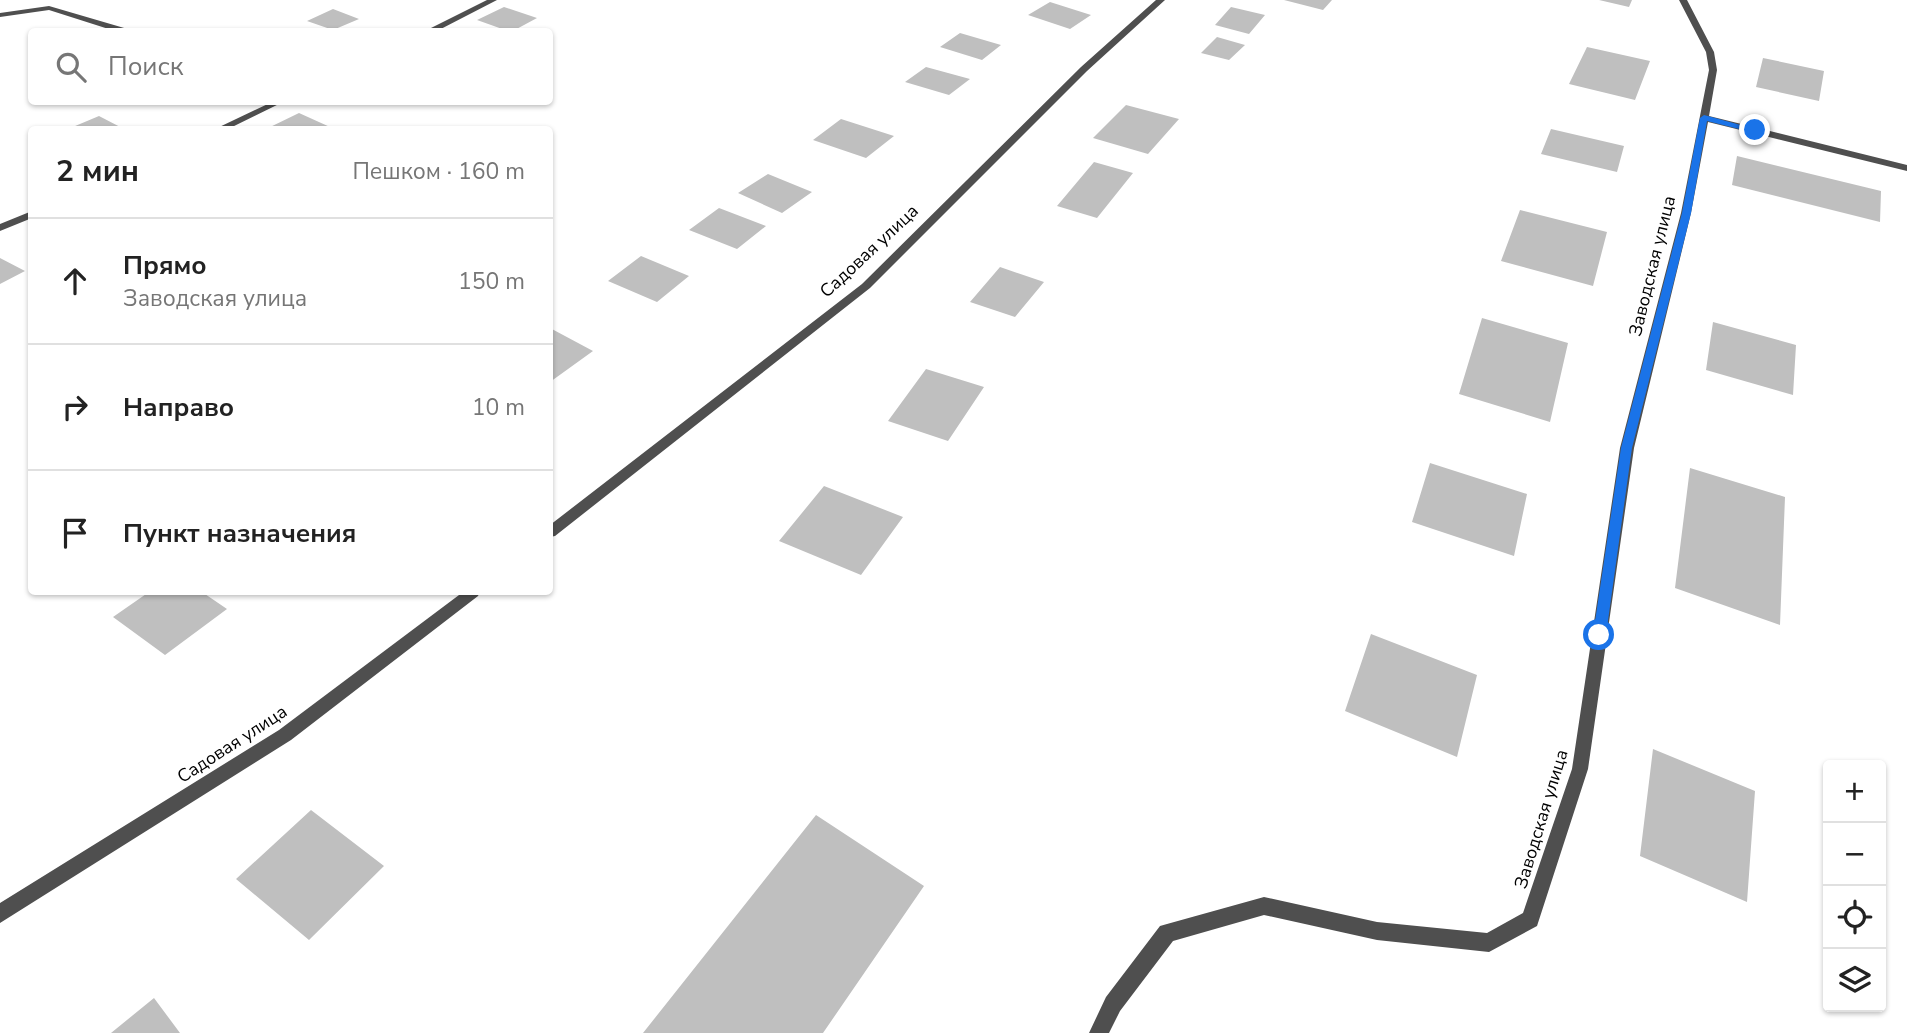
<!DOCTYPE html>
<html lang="ru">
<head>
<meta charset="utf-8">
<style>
  :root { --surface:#fff; --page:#f2f2f2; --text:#222; --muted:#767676; --line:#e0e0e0 }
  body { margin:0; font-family:"Nunito Sans",sans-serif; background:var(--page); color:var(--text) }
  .controls { position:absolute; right:21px; bottom:21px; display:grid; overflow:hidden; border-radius:7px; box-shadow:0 2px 5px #0004 }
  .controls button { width:63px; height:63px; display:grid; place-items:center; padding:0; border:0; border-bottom:2px solid var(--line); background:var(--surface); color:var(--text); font:35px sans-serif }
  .stop { position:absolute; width:21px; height:21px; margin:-16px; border:5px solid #1a73e8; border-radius:50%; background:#fff }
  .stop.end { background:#1a73e8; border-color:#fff; box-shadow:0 2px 7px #0008 }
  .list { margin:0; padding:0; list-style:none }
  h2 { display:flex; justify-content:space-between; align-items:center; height:91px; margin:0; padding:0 28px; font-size:30px }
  h2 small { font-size:23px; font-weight:400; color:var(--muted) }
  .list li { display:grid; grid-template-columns:46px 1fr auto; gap:21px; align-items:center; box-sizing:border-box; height:126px; padding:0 28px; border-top:2px solid var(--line) }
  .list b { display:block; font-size:26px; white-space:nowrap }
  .list p { margin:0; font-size:23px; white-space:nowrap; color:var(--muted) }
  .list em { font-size:23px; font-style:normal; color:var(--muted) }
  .icon { flex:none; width:38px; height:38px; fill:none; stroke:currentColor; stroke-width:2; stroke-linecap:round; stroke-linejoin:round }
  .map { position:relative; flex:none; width:1907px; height:1033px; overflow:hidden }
  .search { position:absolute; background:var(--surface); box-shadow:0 2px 5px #0004; left:28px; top:28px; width:525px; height:77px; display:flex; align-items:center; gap:18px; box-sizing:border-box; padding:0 24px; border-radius:7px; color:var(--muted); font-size:26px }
  .panel { position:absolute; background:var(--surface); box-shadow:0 2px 5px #0004; left:28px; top:126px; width:525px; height:469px; border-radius:7px }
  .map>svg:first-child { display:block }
  .building { fill:#bfbfbf }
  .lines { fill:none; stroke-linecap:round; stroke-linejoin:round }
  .lane { fill:#4f4f4f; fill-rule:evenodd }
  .street { fill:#4f4f4f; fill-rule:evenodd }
  .route { fill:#1a73e8 }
  .labels { text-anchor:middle; stroke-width:5; stroke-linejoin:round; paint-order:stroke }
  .street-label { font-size:18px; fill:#000; stroke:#fff }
</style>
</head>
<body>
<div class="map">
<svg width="1907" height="1033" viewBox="0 0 1907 1033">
  <rect width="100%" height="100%" fill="#fff"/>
  <!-- building -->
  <path class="building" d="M1284,0H1332L1323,10Z
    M1599,0H1632L1629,7Z
    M1050,2L1091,15L1070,29L1028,15Z
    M504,7L537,18L511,32L477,20Z
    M1231,7L1265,15L1249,34L1215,25Z
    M333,9L359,19L333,30L307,21Z
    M960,33L1001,45L982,60L940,47Z
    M1217,37L1245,45L1229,60L1201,53Z
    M1587,47L1650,61L1635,100L1569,84Z
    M1763,58L1824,71L1819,101L1756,87Z
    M926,67L970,79L949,95L905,82Z
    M1126,105L1179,119L1148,154L1093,138Z
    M299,113L330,127L264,130Z
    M99,116L126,130L68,129Z
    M841,119L894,136L866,158L813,140Z
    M1551,129L1624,146L1617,172L1541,154Z
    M1737,156L1881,191L1880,222L1732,185Z
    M1094,162L1133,173L1097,218L1057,206Z
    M768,174L812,192L782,213L738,193Z
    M719,208L766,226L737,249L689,230Z
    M1520,210L1607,232L1593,286L1501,261Z
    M641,256L689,276L657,302L608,281Z
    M0,258L25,271L0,284Z
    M1000,267L1044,282L1015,317L970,302Z
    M1482,318L1568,343L1550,422L1459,394Z
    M1713,322L1796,345L1793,395L1706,370Z
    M550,328L593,351L550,382Z
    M926,369L984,387L948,441L888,421Z
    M1430,463L1527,494L1514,556L1412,522Z
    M1690,468L1785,497L1780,625L1675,588Z
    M824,486L903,517L861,575L779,541Z
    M149,592H202L227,609L165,655L113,617Z
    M1371,634L1477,675L1457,757L1345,711Z
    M1653,749L1755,791L1747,902L1640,856Z
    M311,810L384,866L309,940L236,879Z
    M816,815L924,886L823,1033H643Z
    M154,998L180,1033H111Z"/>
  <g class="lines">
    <!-- lane -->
    <path class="lane" d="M49,6L131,30L132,32H118L49,10L0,17V13Z"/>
    <!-- street -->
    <path class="street" d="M487,0H497L435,32H423Z
      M1156,0H1165L1087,71L870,288L555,536L550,537V525L862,284L1081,67Z
      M1679,0H1687L1714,52L1717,70L1709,116L1907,165V171L1708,122L1691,213L1634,448L1588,769L1537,926L1489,952L1377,940L1264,915L1173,941L1120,1011L1109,1033H1089L1106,997L1160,926L1167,924L1264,897L1377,922L1487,933L1523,913L1572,769L1620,448L1681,213L1709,70L1706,52Z
      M272,102H283L226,130H213Z
      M32,211V218L0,231V224Z
      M463,592H480L478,596L291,740L0,923V903L279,730Z"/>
  </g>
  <!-- route -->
  <path class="route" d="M1704,115L1759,130L1755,133L1707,121L1691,213L1632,448L1606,635L1599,640L1593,635L1621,448L1682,213L1700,118Z"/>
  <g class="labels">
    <!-- street labels -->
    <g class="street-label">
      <text transform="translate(869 251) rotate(-43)" y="6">Садовая улица</text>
      <text transform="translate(1652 266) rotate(-76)" y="6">Заводская улица</text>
      <text transform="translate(232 744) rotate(-33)" y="6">Садовая улица</text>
      <text transform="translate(1541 819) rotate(-73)" y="6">Заводская улица</text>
    </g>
  </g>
</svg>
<div class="controls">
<button>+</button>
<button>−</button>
<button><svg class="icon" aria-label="locate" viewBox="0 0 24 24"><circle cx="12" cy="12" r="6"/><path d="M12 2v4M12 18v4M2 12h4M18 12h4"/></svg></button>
<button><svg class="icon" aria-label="layers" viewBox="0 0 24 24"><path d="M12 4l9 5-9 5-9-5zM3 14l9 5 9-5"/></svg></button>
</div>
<div class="stop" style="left:1599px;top:635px"></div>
<div class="stop end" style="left:1755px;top:130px"></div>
<div class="search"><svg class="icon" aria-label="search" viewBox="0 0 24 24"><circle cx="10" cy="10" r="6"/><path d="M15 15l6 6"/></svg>Поиск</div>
<section class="panel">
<h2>2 мин<small>Пешком · 160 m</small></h2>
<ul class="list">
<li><svg class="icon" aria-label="ahead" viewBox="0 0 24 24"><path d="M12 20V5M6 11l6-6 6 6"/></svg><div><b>Прямо</b><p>Заводская улица</p></div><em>150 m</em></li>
<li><svg class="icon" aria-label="right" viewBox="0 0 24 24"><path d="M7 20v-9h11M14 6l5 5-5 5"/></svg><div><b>Направо</b></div><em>10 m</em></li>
<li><svg class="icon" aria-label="arrive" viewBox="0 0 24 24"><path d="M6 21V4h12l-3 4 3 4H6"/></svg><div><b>Пункт назначения</b></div></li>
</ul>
</section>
</div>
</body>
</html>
